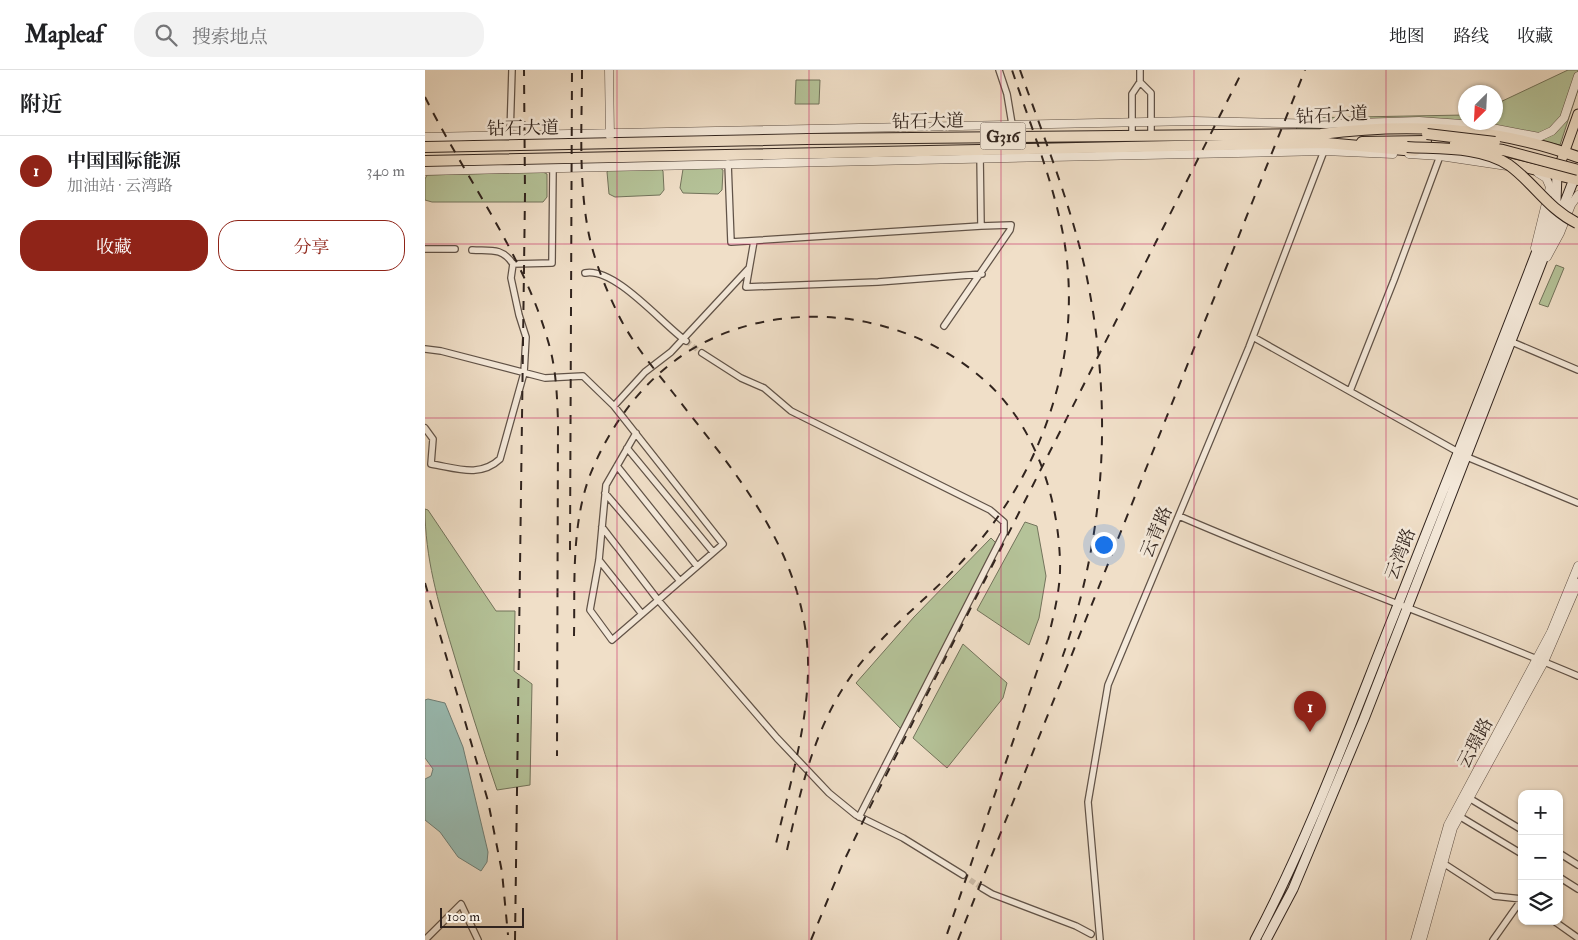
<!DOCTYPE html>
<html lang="zh">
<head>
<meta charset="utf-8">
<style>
  :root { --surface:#fff; --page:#f2f2f2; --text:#202124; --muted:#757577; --line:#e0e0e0; --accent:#8f2418 }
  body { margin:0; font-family:"IM FELL Double Pica","Noto Serif SC",serif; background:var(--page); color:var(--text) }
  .controls { position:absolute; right:15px; bottom:15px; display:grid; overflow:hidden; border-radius:10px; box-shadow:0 1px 4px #0004 }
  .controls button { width:45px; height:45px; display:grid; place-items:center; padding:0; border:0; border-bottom:1px solid var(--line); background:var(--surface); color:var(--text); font:25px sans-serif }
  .compass { position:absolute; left:1033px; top:15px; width:45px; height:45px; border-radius:50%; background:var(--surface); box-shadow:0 1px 4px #0004; rotate:204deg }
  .scale { position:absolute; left:15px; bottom:12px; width:84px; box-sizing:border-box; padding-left:5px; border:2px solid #31241e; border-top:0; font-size:14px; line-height:18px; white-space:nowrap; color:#31241e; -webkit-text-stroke:4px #f5eadb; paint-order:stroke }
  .you { position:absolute; left:678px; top:474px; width:18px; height:18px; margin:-12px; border:4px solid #fff; border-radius:50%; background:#1a73e8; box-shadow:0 0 0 8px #1a73e833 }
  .badge { display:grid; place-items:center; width:32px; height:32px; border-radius:50%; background:var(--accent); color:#fff; font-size:16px; font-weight:700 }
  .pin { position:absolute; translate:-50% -41px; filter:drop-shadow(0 1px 2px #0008) }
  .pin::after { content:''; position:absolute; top:26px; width:18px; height:15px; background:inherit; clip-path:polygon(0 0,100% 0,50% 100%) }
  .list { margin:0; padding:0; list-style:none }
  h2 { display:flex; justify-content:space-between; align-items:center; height:65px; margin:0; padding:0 20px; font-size:21px }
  h2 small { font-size:16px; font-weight:400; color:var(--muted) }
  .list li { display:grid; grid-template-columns:32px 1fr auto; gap:15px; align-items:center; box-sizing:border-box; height:70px; padding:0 20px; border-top:1px solid var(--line) }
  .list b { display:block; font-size:19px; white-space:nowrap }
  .list p { margin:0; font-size:16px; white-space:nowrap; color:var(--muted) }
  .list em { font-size:16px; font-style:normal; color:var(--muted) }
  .actions { display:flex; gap:10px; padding:15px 20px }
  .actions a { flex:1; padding:11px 0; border:1px solid var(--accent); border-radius:20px; text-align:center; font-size:18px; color:var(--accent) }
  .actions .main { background:var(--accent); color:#fff }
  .icon { flex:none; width:28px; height:28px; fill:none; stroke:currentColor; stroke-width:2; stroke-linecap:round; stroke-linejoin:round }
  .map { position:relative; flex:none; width:1153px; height:870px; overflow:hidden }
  header { display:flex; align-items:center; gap:30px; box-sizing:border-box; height:70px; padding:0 25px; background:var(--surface); border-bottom:1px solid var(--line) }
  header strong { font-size:24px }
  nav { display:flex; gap:28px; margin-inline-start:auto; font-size:18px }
  .search { width:350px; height:45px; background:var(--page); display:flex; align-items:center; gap:12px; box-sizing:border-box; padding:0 18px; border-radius:20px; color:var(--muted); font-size:19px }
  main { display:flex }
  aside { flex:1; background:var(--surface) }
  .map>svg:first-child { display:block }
  .green { fill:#b5c399; stroke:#73745c }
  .water { fill:#9abdb4; stroke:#708078 }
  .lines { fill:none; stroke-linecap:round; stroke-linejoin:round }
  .minor-tunnel { stroke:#cabaa6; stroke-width:5.5; stroke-dasharray:5.5 3; stroke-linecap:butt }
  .minor-casing { stroke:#615348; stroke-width:8 }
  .tertiary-casing { stroke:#615348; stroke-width:9 }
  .secondary-casing { stroke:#31241e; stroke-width:11 }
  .primary-casing { stroke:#31241e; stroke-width:11 }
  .trunk-casing { stroke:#31241e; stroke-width:12 }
  .minor { stroke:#f5eadb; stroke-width:5.5 }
  .tertiary { stroke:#f5eadb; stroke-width:8 }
  .secondary { stroke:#f5eadb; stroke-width:9 }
  .primary { stroke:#f0dfc8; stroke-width:9 }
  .trunk { stroke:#f0dfc8; stroke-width:10 }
  .rail { stroke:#31241e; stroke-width:2; stroke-dasharray:9 9; stroke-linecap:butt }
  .trunk-bridge-casing { stroke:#31241e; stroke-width:12; stroke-linecap:butt }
  .trunk-bridge { stroke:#f0dfc8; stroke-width:10 }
  .grid { fill:none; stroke:#c2185b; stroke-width:1; stroke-opacity:0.55 }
  .labels { text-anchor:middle; stroke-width:5; stroke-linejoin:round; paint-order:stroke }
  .shield { fill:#f5eadb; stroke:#6c5f57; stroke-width:1 }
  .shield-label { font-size:16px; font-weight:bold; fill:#31241e }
  .street-label { font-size:18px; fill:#31241e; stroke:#f5eadb }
</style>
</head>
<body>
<header>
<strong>Mapleaf</strong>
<div class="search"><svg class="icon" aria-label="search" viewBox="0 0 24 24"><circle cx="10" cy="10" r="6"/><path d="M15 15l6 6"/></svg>搜索地点</div>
<nav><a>地图</a><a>路线</a><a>收藏</a></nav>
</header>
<main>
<aside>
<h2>附近<small></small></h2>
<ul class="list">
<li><span class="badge">1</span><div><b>中国国际能源</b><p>加油站 · 云湾路</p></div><em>340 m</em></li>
</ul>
<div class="actions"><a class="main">收藏</a><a>分享</a></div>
</aside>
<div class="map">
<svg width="1153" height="870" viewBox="0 0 1153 870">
  <rect width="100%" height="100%" fill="#f0dfc8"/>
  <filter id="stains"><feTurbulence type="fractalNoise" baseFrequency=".004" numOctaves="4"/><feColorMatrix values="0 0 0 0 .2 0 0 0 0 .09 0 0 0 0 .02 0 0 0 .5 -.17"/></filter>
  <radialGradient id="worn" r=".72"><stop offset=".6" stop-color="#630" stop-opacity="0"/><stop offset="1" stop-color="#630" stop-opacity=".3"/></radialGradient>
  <!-- green -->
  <path class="green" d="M1143,0H1153V20L1135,75L1063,59L871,60L875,48L1040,45V52H1070L1071,34Z
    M371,10H395L394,34H370Z
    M235,98L238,101L239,120L235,125L190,127L184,124L182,102L184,99Z
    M295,98L298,100L297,120L293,124L258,123L255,118L258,99Z
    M118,102L122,104V127L118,132H7L0,130V109L2,105Z
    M1131,195L1139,198L1123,237L1114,234Z
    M0,439L3,440L71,541H90L89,601L107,614L105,715L72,720C56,673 41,625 27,578C13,532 0,487 0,439Z
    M600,452L612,456L621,506L614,548L604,575L552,540Z
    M566,468L573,475L478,661L431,613L489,547Z
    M538,574L582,613L578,628L522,698L488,668Z"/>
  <!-- water -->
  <path class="water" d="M3,629L20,633L38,677L63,782L62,792L56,801L33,787L15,762L0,750V709L6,706L8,699L0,688V630Z"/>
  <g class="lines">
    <!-- minor-tunnel -->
    <path class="minor-tunnel" d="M261,271L277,283
      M538,805L557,818"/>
    <!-- minor casing -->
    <g class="minor-casing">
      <path id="minor" d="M574,0L582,24L587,54
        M715,12L726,23V64
        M707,64V24L715,12V0
        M85,65L87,0
        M303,93L306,172L556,156L555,85
        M329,171L321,217L453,212L557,204
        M0,179H30
        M88,194L127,193L128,98
        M160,203C190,197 237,254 261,271
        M519,256L585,160L586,155L556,156
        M828,267L1042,387L1153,433
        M1087,272L1153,300
        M0,279L16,281L120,308L158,306L189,336L220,302L246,282L324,198
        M277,283L316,308L339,318L366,341L565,440L579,452V463L434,747
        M925,321L969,210L1015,86
        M189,336L298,474L187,570L165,540L174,490L181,415L211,363
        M0,358L8,369L6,394C31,398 55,408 75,389L99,303L101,267L94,245L86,208L88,194C77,177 65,181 47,180
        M202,378L288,482
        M192,396L272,496
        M180,423L255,511
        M754,446C885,503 1021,550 1153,606
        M177,457L233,530L352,668L404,723L431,745L478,768L538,805
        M174,490L217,544
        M1044,728L1097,760
        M1034,746L1097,784
        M1134,783L1153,795
        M1018,793L1069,826L1097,829L1068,870
        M1134,807L1153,819
        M557,818L567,824L651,856L666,864
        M1129,851L1153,868
        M0,870L36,834L53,870
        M675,870L663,732L683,615L824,277L899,81"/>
    </g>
    <!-- tertiary casing -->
    <g class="tertiary-casing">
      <path id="tertiary" d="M184,0L185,66
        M0,67L768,51L901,54L994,51L1051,55L1114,67L1127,61L1139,48L1153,6
        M984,84L1015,86L1082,96
        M0,101L899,81L968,84
        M1110,178L1125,117L1121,108L1113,103
        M1122,187L1135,163L1146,135L1153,125
        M990,870L1023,755L1126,562L1153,496
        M997,870L1028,758L1119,592L1153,513"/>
    </g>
    <!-- secondary casing -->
    <g class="secondary-casing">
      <path id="secondary" d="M830,870C885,766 925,655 969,545C1023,407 1079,269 1131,131L1132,104
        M841,870L868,819L939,649L1149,109"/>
    </g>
    <!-- primary casing -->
    <g class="primary-casing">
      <path id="primary" d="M1133,100L1153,44"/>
    </g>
    <!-- trunk casing -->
    <g class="trunk-casing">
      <path id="trunk" d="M937,72L1001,71
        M0,77L382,69L896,64C982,53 1071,57 1153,87
        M0,91L901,73L990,81
        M1079,92L1153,110"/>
    </g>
    <!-- minor -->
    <use href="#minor" class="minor"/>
    <!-- tertiary -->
    <use href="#tertiary" class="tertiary"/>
    <!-- secondary -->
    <use href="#secondary" class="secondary"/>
    <!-- primary -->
    <use href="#primary" class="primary"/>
    <!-- trunk -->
    <use href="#trunk" class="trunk"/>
    <!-- rail -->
    <path class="rail" d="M157,0C157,54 153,111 164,165C170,193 182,222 195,248C209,275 230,300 249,324C304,395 365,464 380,557C392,629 366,708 350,778
      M595,0C619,68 647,137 662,208C688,338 681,467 636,591
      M0,27C41,109 98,183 123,271C131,297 132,324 133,351L132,686
      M145,480L147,0
      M0,513L63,731L77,802L83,865
      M149,566C150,513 146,456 165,405C185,355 218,310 264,281C355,225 479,240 558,309C609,353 633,425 635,491C636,518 629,543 623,569L520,870
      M362,780C379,706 393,640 446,581C475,548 511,521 540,488C619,401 660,281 638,164C627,108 605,54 587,0
      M90,870L100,124L99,0
      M386,870L418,793L442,743L818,0
      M533,870L880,0"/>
    <!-- trunk-bridge casing -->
    <g class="trunk-bridge-casing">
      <path id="trunk-bridge" d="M1002,64L1070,72
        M1030,73L1078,80L1153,100
        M982,77C1014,79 1056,76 1084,95C1109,113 1123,139 1152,153"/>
    </g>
    <!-- trunk-bridge -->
    <use href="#trunk-bridge" class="trunk-bridge"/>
  </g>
  <!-- grid -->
  <path class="grid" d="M192,0V870M384,0V870M576,0V870M769,0V870M961,0V870M0,174H1153M0,348H1153M0,522H1153M0,696H1153"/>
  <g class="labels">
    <!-- shield labels -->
    <rect class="shield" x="555.5" y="52.5" width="45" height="27" rx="4"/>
    <g class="shield-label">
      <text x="578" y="72">G316</text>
    </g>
    <!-- street labels -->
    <g class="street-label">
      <text transform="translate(907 45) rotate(-3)" y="6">钻石大道</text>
      <text transform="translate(503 51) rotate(-1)" y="6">钻石大道</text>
      <text transform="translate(98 58) rotate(-1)" y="6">钻石大道</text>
      <text transform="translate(731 462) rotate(-67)" y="6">云青路</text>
      <text transform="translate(975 484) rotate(-69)" y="6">云湾路</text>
      <text transform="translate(1050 673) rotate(-62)" y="6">云璟路</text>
    </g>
  </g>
  <rect width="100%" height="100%" filter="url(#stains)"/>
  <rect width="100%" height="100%" fill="url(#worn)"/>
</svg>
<div class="controls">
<button>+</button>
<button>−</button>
<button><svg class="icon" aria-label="layers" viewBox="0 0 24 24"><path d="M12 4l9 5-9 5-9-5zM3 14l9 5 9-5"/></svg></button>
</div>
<svg class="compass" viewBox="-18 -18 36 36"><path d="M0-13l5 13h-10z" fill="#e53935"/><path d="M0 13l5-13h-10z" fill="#757577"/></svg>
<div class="scale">100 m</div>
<div class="you"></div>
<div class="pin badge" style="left:885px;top:662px">1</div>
</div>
</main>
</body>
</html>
